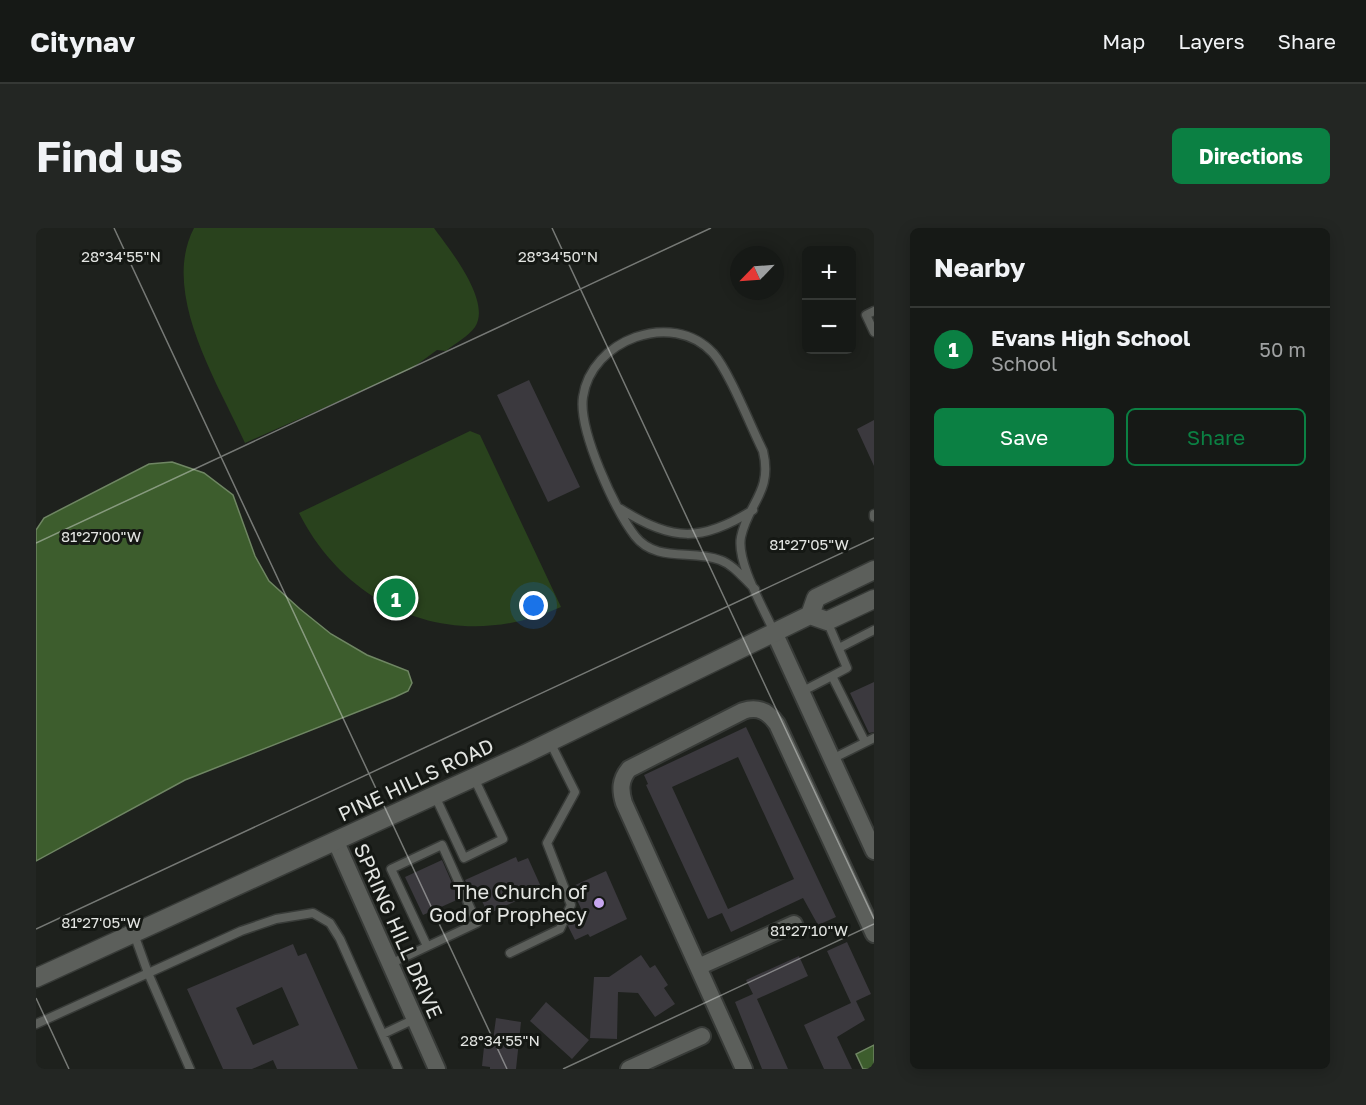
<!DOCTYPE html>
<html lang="en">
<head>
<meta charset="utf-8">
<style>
  :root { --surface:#161916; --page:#232623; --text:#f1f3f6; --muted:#9ea0a1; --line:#353835; --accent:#0b8043 }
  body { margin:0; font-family:"Golos Text",sans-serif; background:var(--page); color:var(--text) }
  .controls { position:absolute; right:18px; top:18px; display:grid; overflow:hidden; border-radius:9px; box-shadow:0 3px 15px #0003 }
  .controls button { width:54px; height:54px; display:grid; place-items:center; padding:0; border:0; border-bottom:2px solid var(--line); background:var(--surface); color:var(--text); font:30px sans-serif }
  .compass { position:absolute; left:694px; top:18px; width:54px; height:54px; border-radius:50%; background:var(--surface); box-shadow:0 3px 15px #0003; rotate:245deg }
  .you { position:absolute; left:498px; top:378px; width:21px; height:21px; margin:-15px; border:4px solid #fff; border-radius:50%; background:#1a73e8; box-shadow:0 0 0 9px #1a73e833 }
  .badge { display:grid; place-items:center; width:39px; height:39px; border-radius:50%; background:var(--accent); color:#fff; font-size:20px; font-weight:700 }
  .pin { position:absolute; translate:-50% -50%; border:3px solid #fff; box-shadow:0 2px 6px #0006 }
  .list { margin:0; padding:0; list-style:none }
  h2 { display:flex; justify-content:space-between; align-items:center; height:78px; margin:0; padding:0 24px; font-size:26px }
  h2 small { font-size:20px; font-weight:400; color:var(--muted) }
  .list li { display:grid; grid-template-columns:39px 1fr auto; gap:18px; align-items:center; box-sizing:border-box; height:84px; padding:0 24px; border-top:2px solid var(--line) }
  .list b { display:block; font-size:22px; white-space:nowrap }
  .list p { margin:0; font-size:20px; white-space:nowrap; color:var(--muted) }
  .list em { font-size:20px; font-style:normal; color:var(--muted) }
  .actions { display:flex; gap:12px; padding:18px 24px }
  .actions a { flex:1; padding:14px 0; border:2px solid var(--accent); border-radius:9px; text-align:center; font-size:21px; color:var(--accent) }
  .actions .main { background:var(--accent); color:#fff }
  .map { position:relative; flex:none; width:838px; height:841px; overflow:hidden; border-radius:9px }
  header { display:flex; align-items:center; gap:36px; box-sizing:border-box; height:84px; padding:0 30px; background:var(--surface); border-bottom:2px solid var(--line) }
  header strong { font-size:28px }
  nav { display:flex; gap:33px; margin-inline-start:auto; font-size:21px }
  .intro { display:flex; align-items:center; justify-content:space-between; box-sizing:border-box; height:144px; padding:0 36px }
  h1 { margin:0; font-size:42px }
  .button { padding:15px 27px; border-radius:9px; background:var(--accent); color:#fff; font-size:21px; font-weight:700 }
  main { display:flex; gap:36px; padding:0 36px }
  aside { flex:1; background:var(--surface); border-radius:9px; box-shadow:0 3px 15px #0003 }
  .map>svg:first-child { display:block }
  .green { fill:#29421d }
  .water { fill:#3d5d2d; stroke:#6f8663; stroke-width:1.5 }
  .building { fill:#3b393e; fill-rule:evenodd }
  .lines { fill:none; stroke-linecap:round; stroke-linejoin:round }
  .lane-casing { stroke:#383b38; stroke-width:11 }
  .street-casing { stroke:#383b38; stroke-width:20 }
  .secondary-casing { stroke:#383b38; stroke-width:21 }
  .lane { stroke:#5c5f5b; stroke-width:8 }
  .street { stroke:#5c5f5b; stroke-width:16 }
  .secondary { stroke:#5c5f5b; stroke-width:18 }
  .ticks { fill:none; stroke:#e3e5e2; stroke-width:1.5; stroke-opacity:0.45 }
  .poi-dot { fill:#c7a6ef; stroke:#151814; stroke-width:2 }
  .labels { text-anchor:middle; stroke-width:6; stroke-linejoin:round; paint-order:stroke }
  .street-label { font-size:20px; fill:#e3e5e2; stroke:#151814 }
  .poi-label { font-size:20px; fill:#e3e5e2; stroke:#151814; text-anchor:end }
  .ticks-label { font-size:15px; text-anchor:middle; fill:#e3e5e2; stroke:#151814; stroke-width:6; stroke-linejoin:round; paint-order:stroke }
</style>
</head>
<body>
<header>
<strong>Citynav</strong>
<nav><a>Map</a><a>Layers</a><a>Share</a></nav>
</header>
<div class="intro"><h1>Find us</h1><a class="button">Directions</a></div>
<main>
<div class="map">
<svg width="838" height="841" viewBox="0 0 838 841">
  <rect width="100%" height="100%" fill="#1e211d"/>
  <!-- green -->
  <path class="green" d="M158,0H398C413,21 456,73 439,99C433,108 418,116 410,123L401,122L375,141L209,215C182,155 124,65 158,0Z
    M434,203L444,207L525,379C422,426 313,384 263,285Z"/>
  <!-- water -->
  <path class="water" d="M136,234L168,245L197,267L219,328L233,353L264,381L295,406L331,427L372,443L376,455L372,463L359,469L149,552L0,633V302L8,290L113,236Z
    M838,817V841H827L820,826Z"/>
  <!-- building -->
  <path class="building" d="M493,152L544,259L512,274L461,167Z
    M838,192V238L821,201Z
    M838,454V504L833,505L814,465Z
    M710,499L800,689L782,697L767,670L695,704L686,685L672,691L610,557L612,556L608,547ZM702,529L758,651L692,681L636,559Z
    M480,629L482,634L492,630L506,661L452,686L441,662L435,665L429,652Z
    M406,632L423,671L387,687L369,649Z
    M570,643L591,691L554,709L552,706L539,712L532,698L535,693L548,687L535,659Z
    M811,714L835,766L820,773L829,792L801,809L816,841H788L768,797L815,775L791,723Z
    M257,716L262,728L270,725L322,841H241L237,832L216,841H187L151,761ZM246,759L263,797L217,817L200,780Z
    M605,727L614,740L619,737L632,757L628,760L639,776L619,789L602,765L582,764L581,811L554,810L558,749H573Z
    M763,728L772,748L721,771L752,841H726L699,774L717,766L710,752Z
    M510,774L553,812L536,831L494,793Z
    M460,790L485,794L480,841H454V839L446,838L448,819L456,820Z"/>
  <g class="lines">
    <!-- lane casing -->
    <g class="lane-casing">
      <path id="lane" d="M838,83L830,87L838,104
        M585,281C636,314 666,314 717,282
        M838,286V289
        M719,361C708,351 698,337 684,332C656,321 620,335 599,308C579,282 542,202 547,169C555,112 636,81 677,125C693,143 715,199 727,223C737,264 712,275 705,309C700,334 728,381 738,404
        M791,393L811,440L796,448
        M803,420L838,402
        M765,464L796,448L829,514
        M796,531L838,510
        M399,568L428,630L467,611L438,550
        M98,706L112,745L154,841
        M474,725L524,701L535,677L511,615L539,564L514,514
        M354,736L441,695L406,617L355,641L391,718
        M0,796L205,703L240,691L277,685L294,695L304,711L362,841
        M347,806L379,791"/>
    </g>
    <!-- street casing -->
    <g class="street-casing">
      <path id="street" d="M738,404L838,623
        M300,614L401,841
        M662,739L758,696
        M593,841L666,808
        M708,841L588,575C584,562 584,552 593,541L707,483C722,478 732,483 741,496L838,706"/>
    </g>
    <!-- secondary casing -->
    <g class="secondary-casing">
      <path id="secondary" d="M774,387L791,393L838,371
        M0,750L489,526L774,387L780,370L838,342"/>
    </g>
    <!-- lane -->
    <use href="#lane" class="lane"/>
    <!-- street -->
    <use href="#street" class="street"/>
    <!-- secondary -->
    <use href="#secondary" class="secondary"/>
  </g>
  <!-- ticks -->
  <path class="ticks" d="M78,0L471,841M516,0L838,691M0,315L675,0M0,701L838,310M0,770L33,841M527,841L838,696"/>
  <!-- markers -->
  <circle class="poi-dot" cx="563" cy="675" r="6"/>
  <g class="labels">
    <!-- street labels -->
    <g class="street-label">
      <text transform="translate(380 552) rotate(-25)" y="7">PINE HILLS ROAD</text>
      <text transform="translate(362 703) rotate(66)" y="7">SPRING HILL DRIVE</text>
    </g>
    <!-- poi labels -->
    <g class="poi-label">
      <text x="551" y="671">The Church of<tspan x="551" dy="23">God of Prophecy</tspan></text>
    </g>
  </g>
  <g class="ticks-label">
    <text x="522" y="34">28°34'50"N</text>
    <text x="85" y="34">28°34'55"N</text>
    <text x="65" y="314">81°27'00"W</text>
    <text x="773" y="322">81°27'05"W</text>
    <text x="65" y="700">81°27'05"W</text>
    <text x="773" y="708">81°27'10"W</text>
    <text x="464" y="818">28°34'55"N</text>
  </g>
</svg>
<div class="controls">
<button>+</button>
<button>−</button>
</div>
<svg class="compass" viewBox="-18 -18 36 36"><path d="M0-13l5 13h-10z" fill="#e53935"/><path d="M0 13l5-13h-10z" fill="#9ea0a1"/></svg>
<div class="you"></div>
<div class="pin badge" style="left:360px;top:370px">1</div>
</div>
<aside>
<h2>Nearby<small></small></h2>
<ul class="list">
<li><span class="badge">1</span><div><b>Evans High School</b><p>School</p></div><em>50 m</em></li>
</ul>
<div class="actions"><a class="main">Save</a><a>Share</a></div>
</aside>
</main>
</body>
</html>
